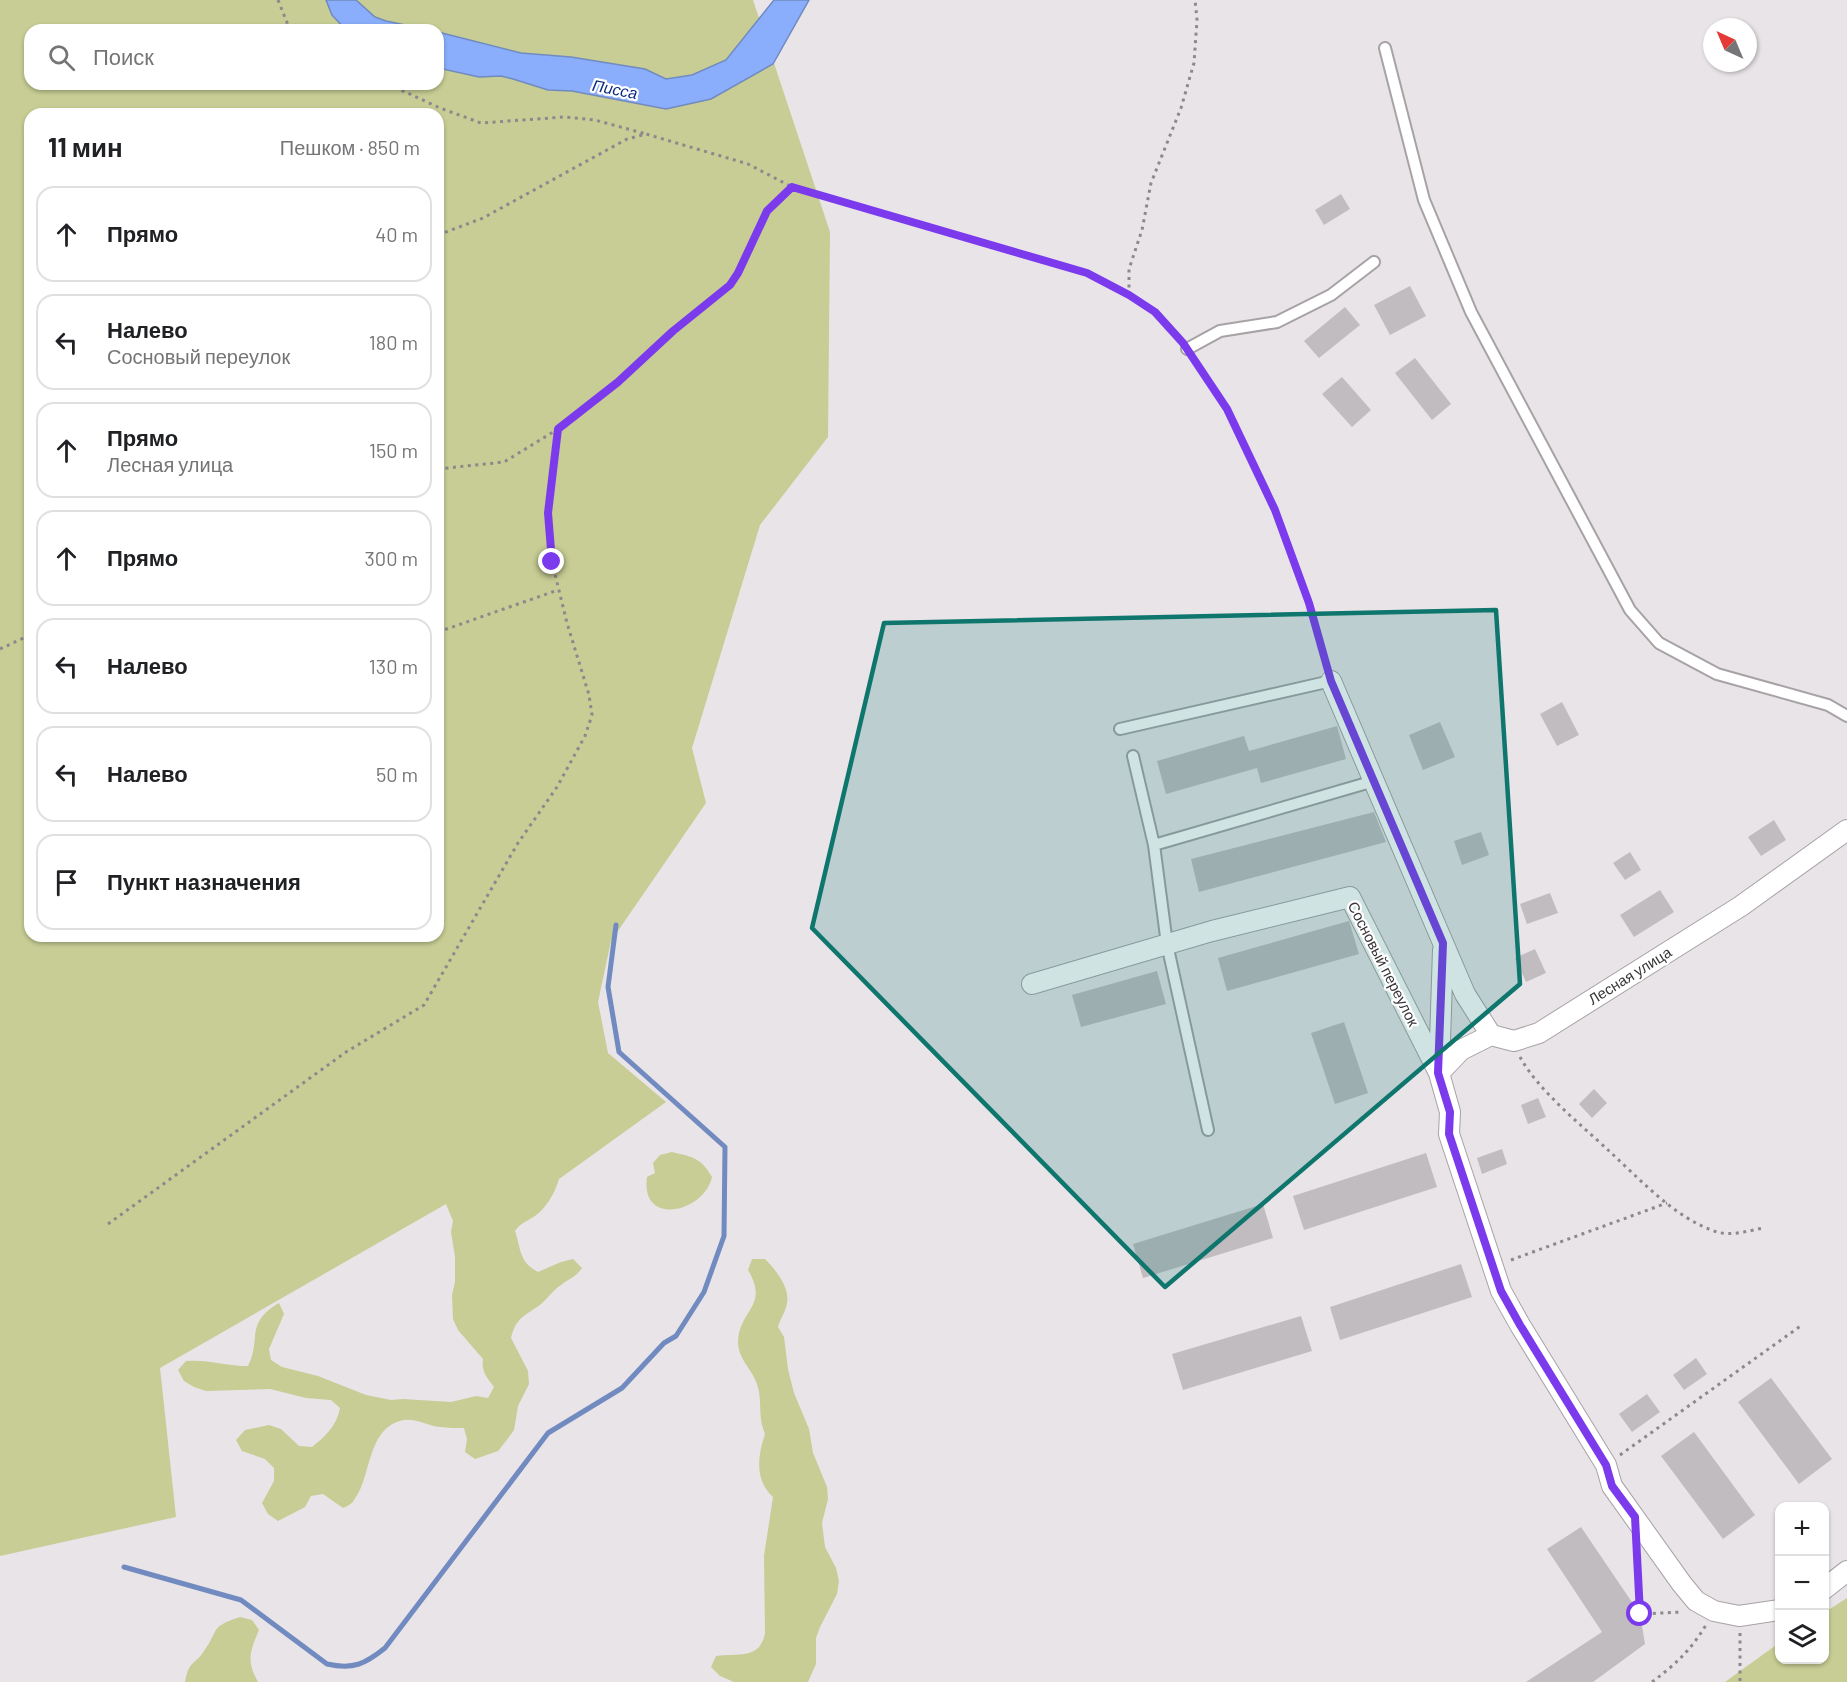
<!DOCTYPE html>
<html lang="ru">
<head>
<meta charset="utf-8">
<style>
  :root { --surface:#fff; --page:#f2f2f2; --text:#202124; --muted:#757577; --line:#e0e0e0 }
  body { margin:0; font-family:Barlow,sans-serif; background:var(--page); color:var(--text) }
  .controls { position:absolute; right:18px; bottom:18px; display:grid; overflow:hidden; border-radius:12px; box-shadow:0 2px 4px #0004 }
  .controls button { width:54px; height:54px; display:grid; place-items:center; padding:0; border:0; border-bottom:2px solid var(--line); background:var(--surface); color:var(--text); font:30px sans-serif }
  .compass { position:absolute; left:1703px; top:18px; width:54px; height:54px; border-radius:50%; background:var(--surface); box-shadow:0 2px 4px #0004; rotate:316deg }
  .stop { position:absolute; width:18px; height:18px; margin:-14px; border:4px solid #7c3aed; border-radius:50%; background:#fff }
  .stop.end { background:#7c3aed; border-color:#fff; box-shadow:0 2px 6px #0008 }
  .list { margin:0; padding:0; list-style:none }
  h2 { display:flex; justify-content:space-between; align-items:center; height:78px; margin:0; padding:0 24px; font-size:26px }
  h2 small { font-size:20px; font-weight:400; color:var(--muted) }
  .list li { display:grid; grid-template-columns:39px 1fr auto; gap:18px; align-items:center; box-sizing:border-box; height:96px; margin:0 12px 12px; padding:0 12px; border:2px solid var(--line); border-radius:18px }
  .list b { display:block; font-size:22px; white-space:nowrap }
  .list p { margin:0; font-size:20px; white-space:nowrap; color:var(--muted) }
  .list em { font-size:20px; font-style:normal; color:var(--muted) }
  .icon { flex:none; width:33px; height:33px; fill:none; stroke:currentColor; stroke-width:2; stroke-linecap:round; stroke-linejoin:round }
  .map { position:relative; flex:none; width:1847px; height:1682px; overflow:hidden }
  .search { position:absolute; background:var(--surface); box-shadow:0 2px 4px #0004; left:24px; top:24px; width:420px; height:66px; display:flex; align-items:center; gap:15px; box-sizing:border-box; padding:0 21px; border-radius:18px; color:var(--muted); font-size:22px }
  .panel { position:absolute; background:var(--surface); box-shadow:0 2px 4px #0004; left:24px; top:108px; width:420px; height:834px; border-radius:18px }
  .map>svg:first-child { display:block }
  .green { fill:#c7cd94; fill-rule:evenodd }
  .water { fill:#8aaefb; stroke:#718ac0; stroke-width:1.5 }
  .lines { fill:none; stroke-linecap:round; stroke-linejoin:round }
  .stream { stroke:#718ac0; stroke-width:5 }
  .building { fill:#c0bcc0 }
  .lane-casing { stroke:#a7a2a6; stroke-width:14 }
  .street-casing { stroke:#a7a2a6; stroke-width:22 }
  .path { stroke:#8c898c; stroke-width:3; stroke-dasharray:3 4.5; stroke-linecap:butt }
  .lane { stroke:#fff; stroke-width:10 }
  .street { stroke:#fff; stroke-width:20 }
  .route { stroke:#7c3aed; stroke-width:8 }
  .marked { fill:#0f766e; fill-opacity:0.2; stroke:#0f766e; stroke-width:4.5; stroke-linejoin:round }
  .labels { text-anchor:middle; stroke-width:4.5; stroke-linejoin:round; paint-order:stroke }
  .street-label { font-size:15px; fill:#373537; stroke:#fff }
  .water-label { font-size:16px; font-style:italic; fill:#0c2c81; stroke:#fff }
</style>
</head>
<body>
<div class="map">
<svg width="1847" height="1682" viewBox="0 0 1847 1682">
  <rect width="100%" height="100%" fill="#e8e4e8"/>
  <!-- green -->
  <path class="green" d="M0,0H753L830,232L828,437L760,525L692,748L706,803L611,941L598,1002L608,1053L666,1102L559,1179C554,1195 545,1211 530,1219C523,1223 520,1224 515,1231C521,1249 519,1262 538,1272L561,1262L573,1259L582,1268C575,1278 571,1277 561,1285C553,1290 548,1298 541,1304C525,1316 516,1317 511,1338L528,1371L529,1384L518,1406L514,1430L506,1441L498,1451L475,1459L465,1452L467,1439L464,1428C456,1428 448,1428 440,1427C428,1426 416,1418 404,1420C366,1427 372,1478 354,1500C352,1504 347,1506 343,1508L323,1494L311,1496L305,1507L278,1521L268,1514L262,1503L274,1481V1468L265,1459L242,1451L236,1440L245,1430L269,1425L281,1429L299,1446L312,1447C326,1436 337,1425 340,1408L331,1400L306,1398L270,1389L206,1391L194,1387L184,1381L178,1370L186,1361C207,1359 227,1366 248,1366C262,1338 244,1324 279,1303L284,1314L269,1349L271,1360L282,1367L318,1376L366,1395L391,1400L403,1399L451,1402L476,1396L488,1398L494,1387C487,1378 481,1371 483,1359L458,1330L453,1319L452,1295L455,1282V1257L451,1232L453,1221L446,1204L160,1368L176,1517L0,1556ZM30,30H438V84H30ZM30,114H438V936H30Z
    M672,1152C693,1157 701,1158 712,1177C704,1213 640,1227 647,1177L655,1173L653,1163L660,1155Z
    M752,1259H765C775,1269 790,1287 787,1303C786,1311 780,1319 778,1327L784,1337L788,1369L794,1393L809,1429L813,1453L827,1487L828,1499L822,1523L825,1547L836,1568L839,1581L837,1594L820,1627L816,1638V1664L808,1682H734L720,1676L711,1667L716,1656C739,1653 760,1660 765,1633L764,1556L773,1497C754,1480 758,1455 765,1434C757,1415 763,1401 757,1384C752,1369 739,1360 738,1343C738,1310 770,1307 748,1270Z
    M1847,1598V1682H1725L1779,1643L1780,1660H1824L1825,1612Z
    M240,1617L252,1620L259,1630C250,1651 246,1661 258,1682H185C189,1660 195,1665 204,1651C220,1629 209,1627 240,1617Z"/>
  <!-- water -->
  <path class="water" d="M326,0H356L375,17L386,21L429,30H346L332,15Z
    M774,0H809L773,64L711,99L666,109L572,91L548,90L513,79L501,76L479,77L438,68V32L521,53L571,57L645,69L666,79L692,75L726,60Z"/>
  <g class="lines">
    <!-- stream -->
    <path class="stream" d="M124,1567L241,1600L327,1664C353,1670 365,1664 385,1648L548,1433L622,1388L664,1343L676,1336L704,1292L724,1236L725,1147L619,1052L608,987L616,925"/>
  </g>
  <!-- building -->
  <path class="building" d="M1341,194L1350,209L1324,225L1315,210Z
    M1410,286L1426,316L1390,335L1374,305Z
    M1345,307L1360,325L1319,358L1304,341Z
    M1415,358L1451,404L1432,420L1395,373Z
    M1342,377L1371,410L1352,427L1322,394Z
    M1562,702L1579,735L1557,746L1540,714Z
    M1440,722L1455,757L1423,770L1409,735Z
    M1337,726L1346,759L1261,783L1257,768L1166,794L1157,761L1244,736L1249,751Z
    M1374,812L1386,842L1199,892L1191,859Z
    M1774,820L1786,840L1761,856L1748,837Z
    M1481,832L1489,855L1462,865L1454,841Z
    M1630,852L1641,870L1625,880L1613,863Z
    M1660,890L1674,912L1634,937L1620,915Z
    M1550,893L1558,913L1527,924L1520,904Z
    M1349,921L1359,954L1227,991L1218,958Z
    M1535,949L1546,973L1526,982L1515,958Z
    M1157,971L1166,1004L1081,1027L1072,995Z
    M1344,1022L1368,1093L1335,1104L1311,1033Z
    M1594,1089L1607,1103L1592,1118L1579,1104Z
    M1538,1098L1546,1117L1528,1124L1521,1105Z
    M1502,1149L1507,1164L1482,1174L1477,1158Z
    M1426,1153L1437,1187L1304,1230L1293,1196Z
    M1263,1204L1273,1238L1143,1278L1133,1244Z
    M1461,1264L1472,1297L1340,1340L1330,1307Z
    M1301,1316L1312,1351L1183,1390L1172,1354Z
    M1696,1358L1707,1374L1684,1390L1673,1375Z
    M1771,1378L1832,1459L1799,1484L1738,1402Z
    M1647,1394L1660,1412L1632,1432L1619,1414Z
    M1694,1432L1755,1515L1723,1539L1661,1456Z
    M1581,1527L1640,1614L1645,1644L1593,1682H1526L1602,1632L1547,1549Z"/>
  <g class="lines">
    <!-- lane casing -->
    <g class="lane-casing">
      <path id="lane" d="M1385,48L1424,200L1471,312L1630,610L1659,643L1717,674L1828,705L1847,716
        M1187,349L1220,331L1277,322L1331,295L1374,262
        M1120,729L1331,681
        M1133,756L1154,845L1167,944L1208,1130
        M1154,845L1374,781"/>
    </g>
    <!-- street casing -->
    <g class="street-casing">
      <path id="street" d="M1331,681L1465,994L1491,1035L1514,1041L1539,1033L1741,906L1847,830
        M1032,984L1212,931L1350,897L1439,1073L1450,1112L1449,1134L1501,1291L1520,1325L1606,1465L1612,1486L1682,1584L1696,1601L1714,1611L1739,1616L1780,1610
        M1439,1071L1443,950
        M1439,1073L1461,1050L1491,1035
        M1824,1589L1847,1571"/>
    </g>
    <!-- path -->
    <path class="path" d="M278,0L290,30
      M388,84L440,108L481,123L564,117L595,120L646,134
      M438,235L483,218L627,139L646,134L748,164L792,187
      M1129,295V269L1142,230L1151,183L1181,108L1194,63L1197,20L1195,0
      M1195,361L1227,409L1275,510L1309,603L1326,664
      M438,469L504,462L558,429
      M438,632L558,590
      M0,649L30,635
      M1520,1057C1538,1090 1580,1124 1608,1150C1640,1179 1674,1218 1717,1232C1731,1236 1749,1231 1763,1228
      M108,1224L346,1052L424,1005L518,843L557,787L585,736L592,715L589,695L567,623L552,562L548,513L558,429L618,382L673,331L730,285L739,273L767,211L792,187L1087,273L1129,295L1155,312L1179,338
      M1511,1260L1667,1203
      M1620,1455L1802,1325
      M1636,1552L1640,1614L1682,1612
      M1740,1633V1682
      M1652,1682C1676,1664 1690,1651 1706,1625"/>
    <!-- lane -->
    <use href="#lane" class="lane"/>
    <!-- street -->
    <use href="#street" class="street"/>
  </g>
  <g class="lines">
    <!-- route -->
    <path class="route" d="M552,562L548,513L558,429L618,382L673,331L730,285L738,273L767,211L792,187L1087,273L1129,295L1155,312L1183,343L1227,409L1275,510L1309,603L1331,681L1443,943L1438,1073L1450,1112L1449,1134L1501,1291L1520,1325L1606,1465L1612,1486L1635,1517L1640,1614"/>
  </g>
  <!-- marked area -->
  <path class="marked" d="M1496,610L1520,984L1165,1287L812,928L884,623Z"/>
  <g class="labels">
    <!-- street labels -->
    <g class="street-label">
      <text transform="translate(1383 964) rotate(63)" y="5">Сосновый переулок</text>
      <text transform="translate(1630 976) rotate(-32)" y="5">Лесная улица</text>
    </g>
    <!-- water labels -->
    <g class="water-label">
      <text transform="translate(615 89) rotate(11)" y="6">Писса</text>
    </g>
  </g>
</svg>
<div class="controls">
<button>+</button>
<button>−</button>
<button><svg class="icon" aria-label="layers" viewBox="0 0 24 24"><path d="M12 4l9 5-9 5-9-5zM3 14l9 5 9-5"/></svg></button>
</div>
<svg class="compass" viewBox="-18 -18 36 36"><path d="M0-13l5 13h-10z" fill="#e53935"/><path d="M0 13l5-13h-10z" fill="#757577"/></svg>
<div class="stop" style="left:1640px;top:1614px"></div>
<div class="stop end" style="left:552px;top:562px"></div>
<div class="search"><svg class="icon" aria-label="search" viewBox="0 0 24 24"><circle cx="10" cy="10" r="6"/><path d="M15 15l6 6"/></svg>Поиск</div>
<section class="panel">
<h2>11 мин<small>Пешком · 850 m</small></h2>
<ul class="list">
<li><svg class="icon" aria-label="ahead" viewBox="0 0 24 24"><path d="M12 20V5M6 11l6-6 6 6"/></svg><div><b>Прямо</b></div><em>40 m</em></li>
<li><svg class="icon" aria-label="left" viewBox="0 0 24 24"><path d="M17 20v-9H6M10 6l-5 5 5 5"/></svg><div><b>Налево</b><p>Сосновый переулок</p></div><em>180 m</em></li>
<li><svg class="icon" aria-label="ahead" viewBox="0 0 24 24"><path d="M12 20V5M6 11l6-6 6 6"/></svg><div><b>Прямо</b><p>Лесная улица</p></div><em>150 m</em></li>
<li><svg class="icon" aria-label="ahead" viewBox="0 0 24 24"><path d="M12 20V5M6 11l6-6 6 6"/></svg><div><b>Прямо</b></div><em>300 m</em></li>
<li><svg class="icon" aria-label="left" viewBox="0 0 24 24"><path d="M17 20v-9H6M10 6l-5 5 5 5"/></svg><div><b>Налево</b></div><em>130 m</em></li>
<li><svg class="icon" aria-label="left" viewBox="0 0 24 24"><path d="M17 20v-9H6M10 6l-5 5 5 5"/></svg><div><b>Налево</b></div><em>50 m</em></li>
<li><svg class="icon" aria-label="arrive" viewBox="0 0 24 24"><path d="M6 21V4h12l-3 4 3 4H6"/></svg><div><b>Пункт назначения</b></div></li>
</ul>
</section>
</div>
</body>
</html>
